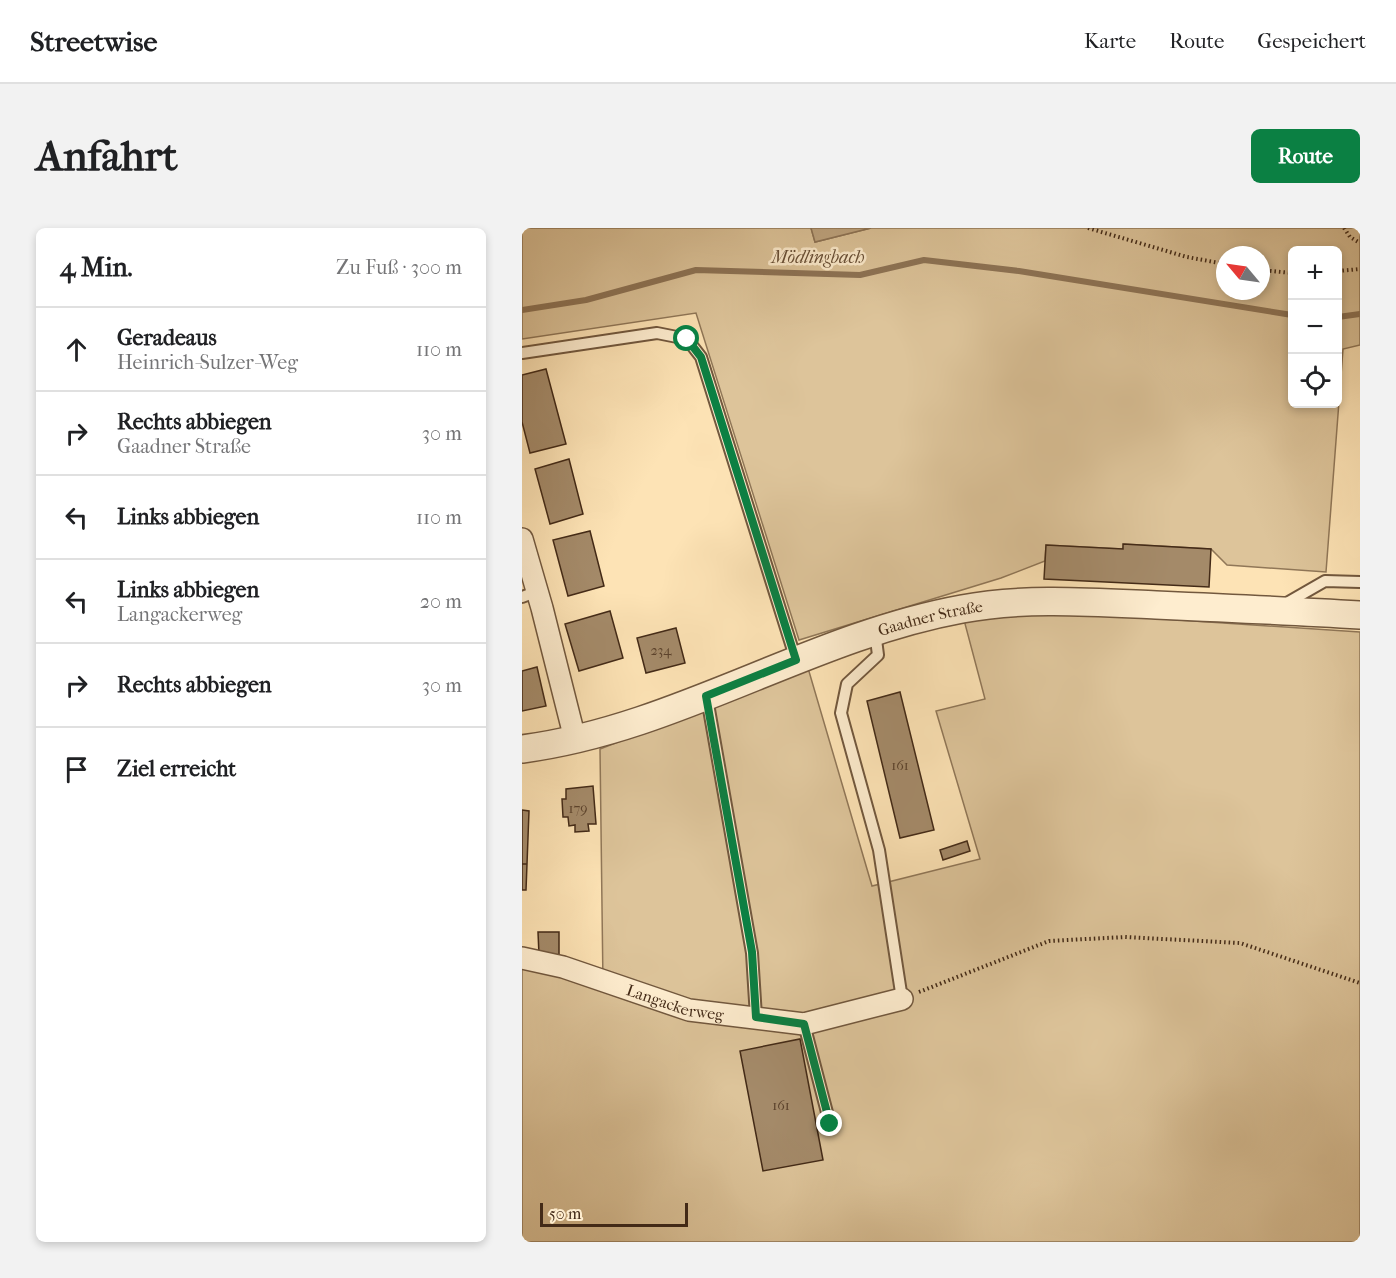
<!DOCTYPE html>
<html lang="de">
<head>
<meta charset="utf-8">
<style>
  :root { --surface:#fff; --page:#f2f2f2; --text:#202124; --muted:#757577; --line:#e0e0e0; --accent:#0b8043 }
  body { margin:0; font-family:"IM FELL French Canon",serif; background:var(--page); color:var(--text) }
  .controls { position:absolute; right:18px; top:18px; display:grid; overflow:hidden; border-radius:9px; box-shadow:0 3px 9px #0003 }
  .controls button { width:54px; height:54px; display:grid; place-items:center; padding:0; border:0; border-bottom:2px solid var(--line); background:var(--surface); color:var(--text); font:30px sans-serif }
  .compass { position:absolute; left:694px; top:18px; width:54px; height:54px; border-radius:50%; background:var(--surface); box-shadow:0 3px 9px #0003; rotate:299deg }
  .scale { position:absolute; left:18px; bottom:15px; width:148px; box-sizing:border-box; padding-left:6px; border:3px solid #432a17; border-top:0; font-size:16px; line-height:21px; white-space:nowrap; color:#432a17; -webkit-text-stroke:4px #feedcf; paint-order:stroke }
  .stop { position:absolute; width:18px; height:18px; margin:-14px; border:4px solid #0b8043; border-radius:50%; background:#fff }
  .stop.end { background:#0b8043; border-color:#fff; box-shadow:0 2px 6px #0008 }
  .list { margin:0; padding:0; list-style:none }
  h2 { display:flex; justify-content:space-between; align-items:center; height:78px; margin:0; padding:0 24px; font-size:26px }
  h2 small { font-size:20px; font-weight:400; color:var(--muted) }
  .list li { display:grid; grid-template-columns:39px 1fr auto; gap:18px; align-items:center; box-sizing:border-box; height:84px; padding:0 24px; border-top:2px solid var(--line) }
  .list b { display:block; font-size:22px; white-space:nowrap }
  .list p { margin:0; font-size:20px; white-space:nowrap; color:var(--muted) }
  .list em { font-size:20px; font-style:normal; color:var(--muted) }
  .icon { flex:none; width:33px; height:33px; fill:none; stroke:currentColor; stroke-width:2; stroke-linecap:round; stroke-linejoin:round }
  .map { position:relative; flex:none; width:838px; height:1014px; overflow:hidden; border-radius:9px }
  header { display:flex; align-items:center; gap:36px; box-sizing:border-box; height:84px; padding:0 30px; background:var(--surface); border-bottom:2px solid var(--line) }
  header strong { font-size:28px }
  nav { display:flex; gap:33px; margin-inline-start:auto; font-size:21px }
  .intro { display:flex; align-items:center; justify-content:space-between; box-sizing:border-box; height:144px; padding:0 36px }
  h1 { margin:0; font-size:42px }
  .button { padding:15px 27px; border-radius:9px; background:var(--accent); color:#fff; font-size:21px; font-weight:700 }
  main { display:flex; gap:36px; padding:0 36px }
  aside { flex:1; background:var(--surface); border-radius:9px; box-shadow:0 3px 9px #0003 }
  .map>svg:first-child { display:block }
  .green { fill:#ddc49a; stroke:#907758; stroke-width:1.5; fill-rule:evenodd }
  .water { fill:#bea47f; stroke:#8d7355; stroke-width:1.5 }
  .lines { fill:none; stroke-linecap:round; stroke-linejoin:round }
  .stream { stroke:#8d7355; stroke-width:6 }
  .building { fill:#a48a69; stroke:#432a17; stroke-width:1.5 }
  .service-casing { stroke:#72583e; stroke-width:14 }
  .minor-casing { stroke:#72583e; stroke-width:24 }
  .tertiary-casing { stroke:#72583e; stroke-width:30 }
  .path { stroke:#432a17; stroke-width:4; stroke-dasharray:1.5 3; stroke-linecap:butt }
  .service { stroke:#feedcf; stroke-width:10 }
  .minor { stroke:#feedcf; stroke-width:21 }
  .tertiary { stroke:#feedcf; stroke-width:27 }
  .route { stroke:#0b8043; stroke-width:8 }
  .labels { text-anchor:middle; stroke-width:5; stroke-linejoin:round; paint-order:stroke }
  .number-label { font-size:14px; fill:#5b422c }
  .street-label { font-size:16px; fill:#432a17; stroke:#feedcf }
  .water-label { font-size:18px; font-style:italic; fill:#684f36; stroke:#feedcf }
</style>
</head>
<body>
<header>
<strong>Streetwise</strong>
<nav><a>Karte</a><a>Route</a><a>Gespeichert</a></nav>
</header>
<div class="intro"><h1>Anfahrt</h1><a class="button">Route</a></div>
<main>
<aside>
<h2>4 Min.<small>Zu Fuß · 300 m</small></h2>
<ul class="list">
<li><svg class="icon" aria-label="ahead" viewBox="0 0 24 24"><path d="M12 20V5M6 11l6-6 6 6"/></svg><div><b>Geradeaus</b><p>Heinrich-Sulzer-Weg</p></div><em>110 m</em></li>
<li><svg class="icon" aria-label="right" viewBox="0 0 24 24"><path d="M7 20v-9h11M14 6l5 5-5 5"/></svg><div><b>Rechts abbiegen</b><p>Gaadner Straße</p></div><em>30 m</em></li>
<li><svg class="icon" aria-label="left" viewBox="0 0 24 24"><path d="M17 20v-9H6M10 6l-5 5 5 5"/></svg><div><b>Links abbiegen</b></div><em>110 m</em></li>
<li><svg class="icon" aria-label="left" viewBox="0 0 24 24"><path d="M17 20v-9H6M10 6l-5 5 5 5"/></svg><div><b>Links abbiegen</b><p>Langackerweg</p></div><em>20 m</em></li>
<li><svg class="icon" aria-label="right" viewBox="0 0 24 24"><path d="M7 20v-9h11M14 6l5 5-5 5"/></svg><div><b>Rechts abbiegen</b></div><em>30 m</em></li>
<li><svg class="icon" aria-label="arrive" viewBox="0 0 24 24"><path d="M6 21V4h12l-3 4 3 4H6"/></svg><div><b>Ziel erreicht</b></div></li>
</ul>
</aside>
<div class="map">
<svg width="838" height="1014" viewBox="0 0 838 1014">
  <rect width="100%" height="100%" fill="#fde3b5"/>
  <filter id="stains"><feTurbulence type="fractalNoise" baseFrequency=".00333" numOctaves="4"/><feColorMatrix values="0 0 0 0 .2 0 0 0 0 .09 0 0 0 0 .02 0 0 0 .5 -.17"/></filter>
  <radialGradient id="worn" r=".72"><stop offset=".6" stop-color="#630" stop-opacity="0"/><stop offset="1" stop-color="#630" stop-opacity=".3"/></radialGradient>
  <!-- green -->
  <path class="green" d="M0,0H289L293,14L349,0H838V117L821,121L804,344L705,337L689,321L602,316L601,321L524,317L523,333L479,350L277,412L174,85L0,111ZM770,22H816V176H770ZM703,27H739V63H703Z
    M521,383L838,404V1014H0V736L81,757L78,521L286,440L350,658L458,631L414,483L463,471L442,392Z"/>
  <!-- water -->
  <path class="water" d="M289,0H349L293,14Z"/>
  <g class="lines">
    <!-- stream -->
    <path class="stream" d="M0,82L64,72L174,42L338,47L402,32L497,43L770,87
      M816,89L838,86"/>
  </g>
  <!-- building -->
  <path class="building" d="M24,141L44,216L8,225L0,194V147Z
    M47,231L61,286L28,296L13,241Z
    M68,303L82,358L46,368L31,312Z
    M601,316L689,321L687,359L522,351L524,317L601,321Z
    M88,383L101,430L57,443L43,396Z
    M154,400L163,435L124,445L115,410Z
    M15,439L24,478L0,483V443Z
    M378,464L412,602L378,610L345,473Z
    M71,558L74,596H66L67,603L53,604V597L47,598L46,589H41L40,571H44V561Z
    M0,582L7,583L5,636H0Z
    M445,613L448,623L421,632L418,622Z
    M0,636H5L4,662H0Z
    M16,704H37V731L17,727Z
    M278,811L301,932L241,943L218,823Z"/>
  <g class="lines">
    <!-- service casing -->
    <g class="service-casing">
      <path id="service" d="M0,125L135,105L165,111L179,129L274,432
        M0,369L16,363
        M763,376L803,353L838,354
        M353,404L356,427L325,456L319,485L357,622L380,771
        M185,470L230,725L234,789
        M282,796L308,896"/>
    </g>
    <!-- minor casing -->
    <g class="minor-casing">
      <g id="minor">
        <path d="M0,311L20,380L53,511"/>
        <path id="s1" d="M0,730L41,739L167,782L282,796L380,771"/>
      </g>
    </g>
    <!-- tertiary casing -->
    <g class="tertiary-casing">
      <g id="tertiary">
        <path id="s2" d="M0,521C154,501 287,409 440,381C504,369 569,374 634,377C702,380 770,383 838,387"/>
      </g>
    </g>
    <!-- path -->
    <path class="path" d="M566,0L665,29L703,36
      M822,0L828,9L838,15
      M739,42L770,45
      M816,43L838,41
      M397,764L527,713L603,709L718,715L838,755"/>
    <!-- service -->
    <use href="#service" class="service"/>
    <!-- minor -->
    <use href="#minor" class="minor"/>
    <!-- tertiary -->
    <use href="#tertiary" class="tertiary"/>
  </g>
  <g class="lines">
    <!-- route -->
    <path class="route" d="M165,111L179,129L274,432L184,468L230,724L234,789L282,796L308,896"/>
  </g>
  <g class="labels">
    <!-- number labels -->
    <g class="number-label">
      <text x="139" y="427">234</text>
      <text x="378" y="542">161</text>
      <text x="56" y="585">179</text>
      <text x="259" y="882">161</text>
    </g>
    <!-- street labels -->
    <g class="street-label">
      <text dy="6" stroke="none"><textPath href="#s2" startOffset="430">Gaadner Straße</textPath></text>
      <text dy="6" stroke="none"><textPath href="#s1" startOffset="160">Langackerweg</textPath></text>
    </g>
    <!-- water labels -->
    <g class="water-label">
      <text x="296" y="35">Mödlingbach</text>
    </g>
  </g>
  <rect width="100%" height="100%" filter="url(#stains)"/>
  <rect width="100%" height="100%" fill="url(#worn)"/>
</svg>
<div class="controls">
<button>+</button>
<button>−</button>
<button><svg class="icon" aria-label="locate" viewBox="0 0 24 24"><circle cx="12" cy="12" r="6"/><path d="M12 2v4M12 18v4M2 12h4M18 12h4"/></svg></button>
</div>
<svg class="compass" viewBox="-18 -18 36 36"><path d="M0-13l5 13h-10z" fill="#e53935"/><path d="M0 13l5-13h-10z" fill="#757577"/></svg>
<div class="scale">50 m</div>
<div class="stop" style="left:165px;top:111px"></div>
<div class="stop end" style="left:308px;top:896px"></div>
</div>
</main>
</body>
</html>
